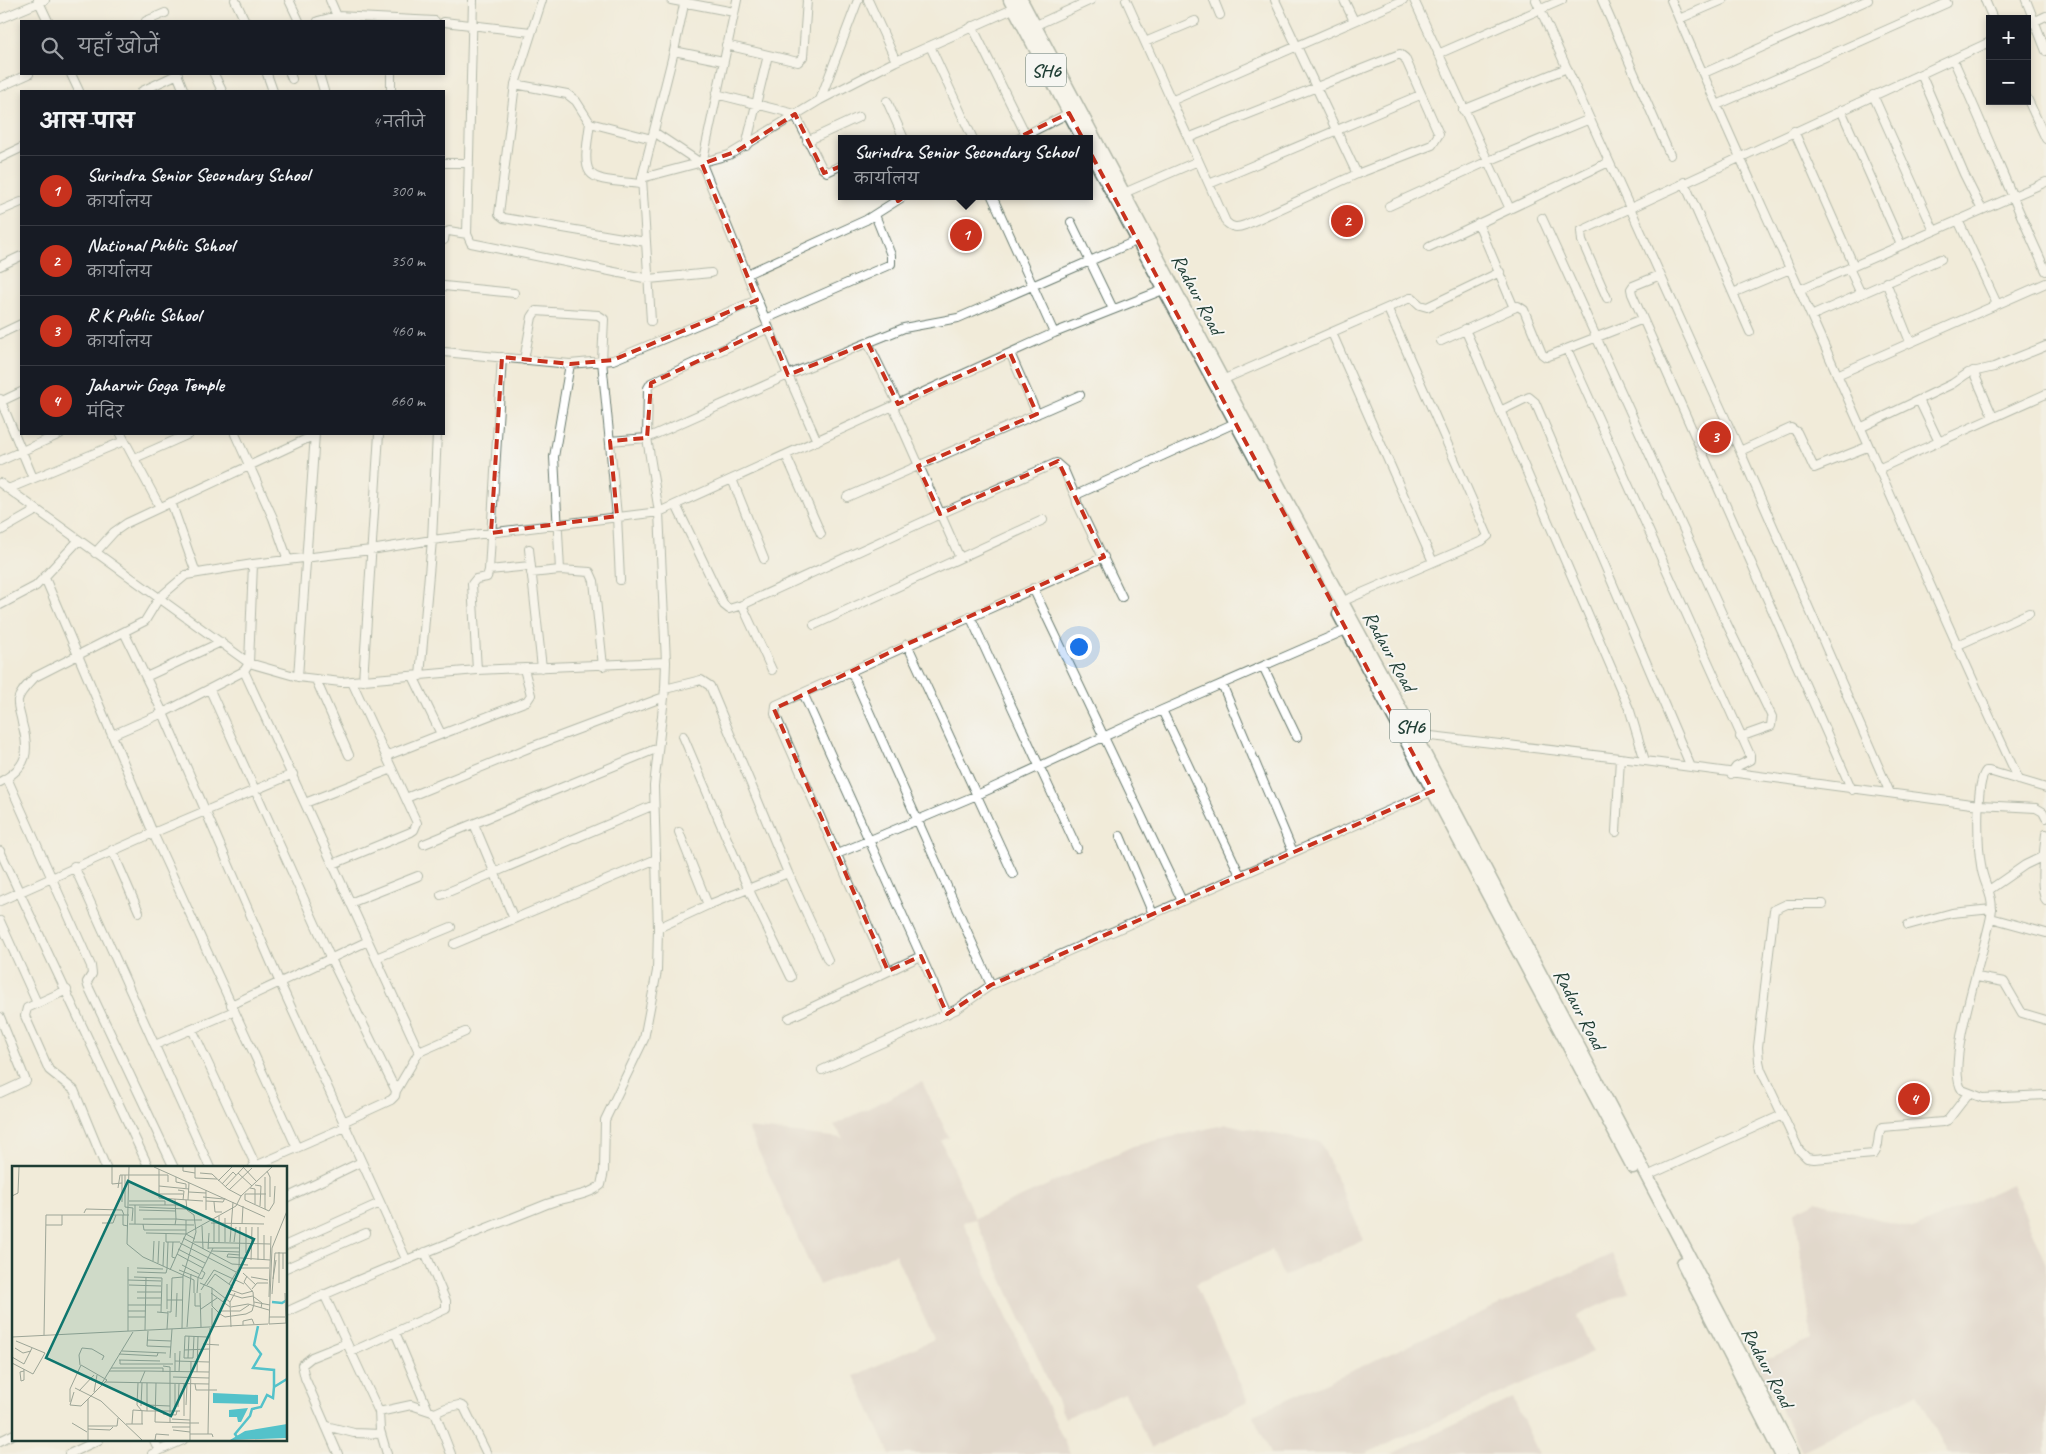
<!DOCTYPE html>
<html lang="hi">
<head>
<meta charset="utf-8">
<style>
  :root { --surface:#171b24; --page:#242831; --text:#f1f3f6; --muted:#9ea1a6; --line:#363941; --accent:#c8321e }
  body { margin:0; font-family:Caveat,"Playpen Sans Deva",sans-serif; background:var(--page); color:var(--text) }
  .controls { position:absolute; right:15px; top:15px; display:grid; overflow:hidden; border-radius:0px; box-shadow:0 2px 8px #0003 }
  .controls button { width:45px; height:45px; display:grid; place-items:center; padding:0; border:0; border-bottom:1px solid var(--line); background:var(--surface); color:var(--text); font:25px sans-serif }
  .you { position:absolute; left:1078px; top:646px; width:18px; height:18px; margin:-12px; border:4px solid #fff; border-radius:50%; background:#1a73e8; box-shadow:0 0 0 8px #1a73e833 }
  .badge { display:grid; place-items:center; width:32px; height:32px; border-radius:50%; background:var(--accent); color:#fff; font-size:16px; font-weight:700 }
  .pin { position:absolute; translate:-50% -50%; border:2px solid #fff; box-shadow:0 1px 5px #0006 }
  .popup { position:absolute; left:838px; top:135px; width:255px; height:65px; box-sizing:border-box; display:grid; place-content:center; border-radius:0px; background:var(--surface); filter:drop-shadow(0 1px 4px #0005); font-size:16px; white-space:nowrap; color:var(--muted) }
  .popup b { font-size:19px; color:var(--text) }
  .popup::after { content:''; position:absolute; left:50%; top:100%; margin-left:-10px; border:10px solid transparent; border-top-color:var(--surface) }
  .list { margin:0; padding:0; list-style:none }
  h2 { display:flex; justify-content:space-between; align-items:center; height:65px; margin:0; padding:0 20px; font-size:21px }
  h2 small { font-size:16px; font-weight:400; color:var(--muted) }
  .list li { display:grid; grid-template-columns:32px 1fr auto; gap:15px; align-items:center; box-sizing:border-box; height:70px; padding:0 20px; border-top:1px solid var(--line) }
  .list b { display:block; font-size:19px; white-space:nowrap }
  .list p { margin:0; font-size:16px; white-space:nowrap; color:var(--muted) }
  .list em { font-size:16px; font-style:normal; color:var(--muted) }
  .icon { flex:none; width:28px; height:28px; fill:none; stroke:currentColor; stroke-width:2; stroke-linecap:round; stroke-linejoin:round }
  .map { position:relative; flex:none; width:2046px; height:1454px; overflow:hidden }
  .search { position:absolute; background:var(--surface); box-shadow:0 2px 8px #0003; left:20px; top:20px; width:425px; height:55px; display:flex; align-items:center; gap:12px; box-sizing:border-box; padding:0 18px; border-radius:0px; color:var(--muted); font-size:19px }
  .panel { position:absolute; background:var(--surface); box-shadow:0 2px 8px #0003; left:20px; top:90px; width:425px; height:345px; border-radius:0px }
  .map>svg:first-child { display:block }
  .industrial { fill:#cfc0bb }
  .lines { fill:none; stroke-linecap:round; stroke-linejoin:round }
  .street-casing { stroke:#687a6e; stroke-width:10 }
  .primary-casing { stroke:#687a6e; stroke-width:15 }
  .street { stroke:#fff; stroke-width:8 }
  .primary { stroke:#fff; stroke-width:12 }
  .marked { fill:none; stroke:#c8321e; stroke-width:4; stroke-dasharray:10 6; stroke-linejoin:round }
  .labels { text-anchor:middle; stroke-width:4; stroke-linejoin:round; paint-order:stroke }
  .shield { fill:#f6f6f2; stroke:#60746d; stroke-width:1 }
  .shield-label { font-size:19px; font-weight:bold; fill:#1f3d34 }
  .street-label { font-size:20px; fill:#1f3d34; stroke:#f6f6f2 }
  .inset-river { fill:none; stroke:#54c2ca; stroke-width:2.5 }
  .inset-road { fill:none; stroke:#9da597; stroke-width:1 }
  .view { fill:#0f766e; fill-opacity:0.15; stroke:#0f766e; stroke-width:2.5 }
  .inset-edge { fill:none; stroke:#1f3d34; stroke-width:2.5 }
</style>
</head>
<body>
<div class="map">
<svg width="2046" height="1454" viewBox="0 0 2046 1454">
  <rect width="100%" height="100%" fill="#f6f6f2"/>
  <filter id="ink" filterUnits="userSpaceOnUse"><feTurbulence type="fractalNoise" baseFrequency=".02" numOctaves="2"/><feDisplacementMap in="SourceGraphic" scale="10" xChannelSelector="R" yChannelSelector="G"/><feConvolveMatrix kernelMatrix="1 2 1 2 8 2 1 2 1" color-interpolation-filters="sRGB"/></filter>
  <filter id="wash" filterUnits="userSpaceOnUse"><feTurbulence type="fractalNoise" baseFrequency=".0096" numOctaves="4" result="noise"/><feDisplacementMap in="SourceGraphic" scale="20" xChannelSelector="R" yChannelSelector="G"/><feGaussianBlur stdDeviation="1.12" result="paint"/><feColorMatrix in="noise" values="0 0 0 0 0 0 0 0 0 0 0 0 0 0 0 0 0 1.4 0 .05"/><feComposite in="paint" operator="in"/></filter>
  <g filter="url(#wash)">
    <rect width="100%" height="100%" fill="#f1ebd9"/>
    <!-- industrial -->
    <path class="industrial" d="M922,1082L949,1137L941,1141L975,1218L1133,1146L1227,1124L1303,1140L1320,1141L1364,1240L1283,1276L1272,1250L1195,1284L1248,1401L1151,1448L1125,1393L1065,1418L975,1219L963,1222L1070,1454H890L854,1376L934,1339L895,1254L819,1285L748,1128L843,1138L834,1125Z
      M2012,1184L2046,1264V1454H1948L1917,1394L1802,1451L1757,1363L1812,1340L1795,1211L1816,1201L1913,1229Z
      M1612,1254L1629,1292L1577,1316L1593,1352L1365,1454H1270L1253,1415Z
      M1513,1398L1539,1454H1391Z"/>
  </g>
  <g filter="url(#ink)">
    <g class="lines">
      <!-- street casing -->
      <g class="street-casing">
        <path id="street" d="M38,0L48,21
          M235,0L245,21
          M289,0L299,21
          M330,0L337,16
          M473,0L467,234L471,243L649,279L711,273
          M542,0L515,84L499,214L504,218L646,242
          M671,0L734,12
          M868,0L896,61
          M1126,0L1226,222C1232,228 1237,228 1245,225L1357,174L1432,145L1439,134L1405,58L1400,54L1188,138
          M1214,0L1220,15
          M1275,0L1357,174
          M1344,0L1354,21
          M1414,0L1510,209
          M1536,0L1740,451
          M1602,0L1670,155
          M1671,0C1716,106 1765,212 1812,318C1881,472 1947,627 2019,780
          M1985,0L1993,19
          M2026,0L2046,51
          M0,19L45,0
          M1679,19L1723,0
          M146,21L165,13
          M318,21L337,16L435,21
          M444,22L531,32
          M2027,25L2046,16
          M972,26L1026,135
          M1034,26L1091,0
          M1145,42L1195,21
          M726,45L798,62L803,57L807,0
          M930,46L973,139
          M674,51L723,61
          M1438,54L1562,0
          M1953,59C1985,129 2013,201 2046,271
          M1704,73L1868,0
          M71,74L79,91
          M177,74L184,91
          M214,74L222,91
          M267,74L273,91
          M290,74L292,79
          M319,74L324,91
          M1921,74L1964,174L1982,210
          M515,84L567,94L576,101L590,123L652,139
          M0,87L29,74
          M142,91L178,74
          M391,91V74
          M716,94L795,114L822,168L827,172L842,165
          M1873,95L1934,231
          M2027,98L2046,139
          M820,100L896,61L1015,8
          M887,101L904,139
          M1171,101L1403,0
          M1717,105L1947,3
          M1463,110L1567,68
          M1841,110L1901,245
          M590,123C581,183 585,178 642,184
          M1794,131L1854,266
          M654,132L702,164L737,0
          M1018,139L1069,113
          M807,141L859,117
          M746,146L768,55
          M0,158L21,148
          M444,163H469
          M702,164L788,375L817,441
          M642,178L729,155L820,100L858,0
          M1684,182L1750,332
          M1209,184L1420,95
          M1124,193L1198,161
          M992,196L1054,333
          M1389,206L1486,162L1590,119
          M0,211L21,202
          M1542,218L1724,618L1772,717L1771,726L1740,737
          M1958,220L1997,304
          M1071,222L1113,309
          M1478,223L1514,308
          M444,240L445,233L449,231L467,234
          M1429,247L1609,162
          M0,266L21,256
          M1849,268L1861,294L1941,259
          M747,274L866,220L904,196
          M1660,275L1633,286L1631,289L1632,294L1852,790
          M1886,282L1910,342
          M444,286L514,293
          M1799,290L2046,182
          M1733,293L1790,269
          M1607,298L1582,241L1581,231L1990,42
          M1811,316L1861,294
          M765,319L891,264V255L875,215
          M651,321L642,178L674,51L685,0
          M1465,329L1630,711L1645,761
          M1332,333L1433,562
          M0,334L21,324
          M1441,341L1518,306L1524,310L1542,354L1546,357L1643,319
          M868,343L898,404
          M1567,349L1750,755V760L1736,767L1731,774
          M444,352L570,364L613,360L757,300
          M1010,353L1037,414
          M524,360L532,317L536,311L598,315L604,319L602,361L617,516L620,580
          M1973,371L1993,417
          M1837,375L2046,283
          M1220,381L1410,298H1412L1420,305L1427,307L1500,272
          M0,399L33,478
          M1919,400L1939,442
          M0,402L21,392
          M893,407L960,558
          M1500,411L1529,397L1535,402L1691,767
          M1860,428L1952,384L1968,373L1994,367L2046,346
          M121,434L160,507
          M235,434L273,518L288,560
          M610,441L647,438L788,375L904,328L958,318L1136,241
          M1867,447L1814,468L1797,432L1791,428L1740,451L1890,793
          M786,455L821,534
          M135,458L189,434
          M0,461L60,434
          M1878,469L2046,394
          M732,479L764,559
          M0,483L249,663L298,677L341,682L477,670L666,662
          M8,489L124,441
          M847,497L1080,395
          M171,502L196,573
          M676,505L724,605L729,609L742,605L940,514L1056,463L1064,470L1076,498
          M0,531L37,510
          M529,549L542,668
          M95,553L114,532L127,523L315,435
          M253,564L249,663L244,671L419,1052
          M489,570L530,566
          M560,570L554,457L570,364
          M531,573L560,570L590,572L594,581L603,666
          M45,578L112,735
          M1033,588L1182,901
          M1122,597L1077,503L1076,498L1078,494L1235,423
          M1341,602L1482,541L1488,536L1388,309
          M0,605L36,586L79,540
          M742,605L772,670
          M970,616L1077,848
          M814,625L1043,520
          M124,632L163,713L280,983L406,1259
          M907,644L1013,874
          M1956,646L2029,613
          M1263,666L1297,737
          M477,670L472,584L476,579L487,577L489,570L502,357
          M851,671L991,985
          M413,676L441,734
          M420,676L432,540L437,434
          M146,677L221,642
          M298,677L315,434
          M316,680L349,755
          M363,681L379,434
          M1222,684L1293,852
          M665,689L701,680L710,686L788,873L828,960
          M210,690L331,959L396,1091L395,1096L391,1100L343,1122
          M803,693L947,1014
          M1162,710L1240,875
          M1414,734L1645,761L1979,805L2036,808L2043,812L2046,818
          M683,736L748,888L791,977
          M386,756L527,701L531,695L524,669
          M293,774L153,833L297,1148
          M7,778L91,966L92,974L87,982L88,986L174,1168
          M0,782C28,767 30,752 22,723C21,715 17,707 18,700C20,691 29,684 35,677L145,621L159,598L186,575L253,564L371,550L432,540L659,512L1054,333L1163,290
          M2046,788L1989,771H1986C1975,783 1978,848 1981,865C1983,885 1995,895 1991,916C1985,951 1944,1065 1962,1090L1983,1098L2046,1095
          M406,798L531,747L664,697
          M305,803L392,769
          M474,824L514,919
          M679,832L708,905
          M1616,832L1620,758
          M2046,834C2044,851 2039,886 2046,901
          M1120,836L1153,914
          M424,844L658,748
          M112,850L139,912
          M0,851L149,1168
          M837,854L977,795L1162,710L1346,630
          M333,864L411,832L414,830L417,823L352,682
          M74,866L210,1168
          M1989,890L2025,865L2046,855
          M441,895L654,805
          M0,901L153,833L112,735L163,713L244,671
          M350,903L418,876
          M1823,904H1787L1774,910L1758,1047L1759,1061L1761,1070L1799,1150L1807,1158L1814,1159L1874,1154C1881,1146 1876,1135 1882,1127L1943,1122L1948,1120L1968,1094
          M1991,918L2046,933
          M0,921L37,1003
          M1908,925L1952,913L1992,909
          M658,928L708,905L788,873
          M454,944L654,860
          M376,958L451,927
          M888,971L775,714L776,705L1104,557
          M1977,977L2004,982L2022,1013L2046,1020
          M67,990L27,1008L25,1016L49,1070L74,1090L106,1168
          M231,1005L368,941
          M0,1017L26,1081L0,1093
          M789,1018L921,956
          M192,1029L256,1166
          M155,1045L234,1011
          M822,1070L957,1009L991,985L1433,791
          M396,1091L419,1052L465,1032
          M253,1167L345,1127
          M1647,1176L1782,1115
          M286,1198L361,1162
          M286,1245L380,1203
          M286,1268L366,1233
          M324,1294L379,1412L380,1430L387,1454
          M286,1312C372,1272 460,1239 547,1204C564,1197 587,1197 601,1185L604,1171L605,1120L644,1039L657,971L658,928L654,786L665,689L666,662L659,512L647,438L648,388L651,383L769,328
          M395,1332L428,1410
          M351,1352L446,1309V1301L425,1252
          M379,1412L411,1405L435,1413L446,1408L459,1405L464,1407L487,1454
          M435,1413L451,1454
          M326,1426L354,1433L381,1434
          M154,1440L159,1451
          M0,1441L14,1434
          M69,1454L99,1440
          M152,1454L183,1440
          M338,1454L305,1378L302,1365L312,1357L347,1343"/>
      </g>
      <!-- primary casing -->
      <g class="primary-casing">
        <path id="primary" d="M1010,0L1083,139
          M1021,0L1283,494L1414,734L1793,1454
          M1090,151L1263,473
          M1339,614L1633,1167
          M1683,1263L1781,1454"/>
      </g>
      <!-- street -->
      <use href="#street" class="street"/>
      <!-- primary -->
      <use href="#primary" class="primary"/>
    </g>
  </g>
  <!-- marked area -->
  <path d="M0 0H2046V1454H0ZM1069,113L1433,791L991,985L947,1014L921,956L888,971L774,709L907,644L1104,557L1058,461L940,514L918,466L1037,414L1010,353L898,404L868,343L788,375L769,328L651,383L647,438L610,441L617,516L491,533L502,357L570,364L613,360L757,300L702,164L737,151L795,114L824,173L874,153L898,201L924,183Z" fill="#f1ebd9" fill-opacity=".55" fill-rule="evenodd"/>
  <path class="marked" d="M1069,113L1433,791L991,985L947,1014L921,956L888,971L774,709L907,644L1104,557L1058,461L940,514L918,466L1037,414L1010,353L898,404L868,343L788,375L769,328L651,383L647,438L610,441L617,516L491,533L502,357L570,364L613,360L757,300L702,164L737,151L795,114L824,173L874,153L898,201L924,183Z"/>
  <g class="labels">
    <!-- shield labels -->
    <g class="shield">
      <rect x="1026" y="53.5" width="40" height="33" rx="4"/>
      <rect x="1390" y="709.5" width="40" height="33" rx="4"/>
    </g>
    <g class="shield-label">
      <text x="1046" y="77">SH6</text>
      <text x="1410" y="733">SH6</text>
    </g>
    <!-- street labels -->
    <g class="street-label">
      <text transform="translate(1198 294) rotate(62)" y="7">Radaur Road</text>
      <text transform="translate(1390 651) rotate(61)" y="7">Radaur Road</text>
      <text transform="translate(1580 1009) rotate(62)" y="7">Radaur Road</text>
      <text transform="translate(1768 1367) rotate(62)" y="7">Radaur Road</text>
    </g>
  </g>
  <!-- overview -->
  <g transform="translate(12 1166)">
    <rect width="275" height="275" fill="#f1ebd9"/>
    <path d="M201,227L246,229V238L201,237ZM236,242L229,256H226L225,251H217V244ZM275,258V272L218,274L233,265Z" fill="#54c2ca"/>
    <path class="inset-river" d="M260,136L270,137L275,134M246,160L242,179L249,188L241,202L262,204V221M225,271L223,268L238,250L240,243L249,241L255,229L261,232L262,221L275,213"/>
    <path class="inset-road" d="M100,1V18L110,17M117,1L115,78L131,91L182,114V127M142,1L253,51M171,1V5L183,7M183,1V12L205,13M231,1L245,16M147,3V32L191,35M255,5L258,11V31M188,7L200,8L216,23L229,30M226,7L240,20M113,9V41L121,42L120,55M164,11V16L174,18V22M253,11V43M206,15L220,1M210,18L221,6L224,9M243,19L249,20L248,40M147,20L177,23M213,21L232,1M106,22L108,9H156V16M238,22L243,23V38M166,24L172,25L171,34M217,24L240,2M177,26L194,27M147,28H171M233,28V34L257,45L262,37L263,20M233,28H254M0,30L6,27L7,1M191,31L212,33M163,33L164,53L174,54V68M176,34L177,17M117,35H153V39M194,35L211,36L213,32M110,36V9M202,36L203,46H210M117,39H168M127,41L174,43M127,44L164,45M194,44V24M72,47L74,43L110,44L112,49M111,49V59L116,60M213,52V76M131,53H164L163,59M174,54H190M90,57H101L104,49M199,57L252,58M117,58L182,59M123,58V39M131,58L132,64H174M230,58L231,40M34,59H50V49M190,60L191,83M134,67L174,68L183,73M154,67V76H168M171,72L220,98L236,99M161,76L160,91L163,92M182,76L258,78M202,76V53M207,76V50M218,76L221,36M222,76L224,61M168,77L224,106M196,82H228M166,83L193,97M196,83L197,67M200,85L228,86M234,87V61M165,88L191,102M228,89L216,88L215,91L258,94M239,94L240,61M246,94V61M252,94V69M141,95L142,75M146,97L147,75M170,99L187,108M151,100L152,76M125,102L151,103M227,102H257M155,103L156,76M271,103V87M158,104L174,68L224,40L229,30L260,1M167,104L190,113L193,107L189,104M125,106L154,107L155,103M231,107L244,119M122,111L150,112L149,146M239,111L256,114M261,113L264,94M116,114L149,115M188,117L200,122L218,136M267,117V86M217,118L227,102L228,61M117,119L149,120M195,119L203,108L221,121L211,136M200,122V140L208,148L213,151L234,148L240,145L242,138L241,126L232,116L235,110M240,123L245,117H256M189,124L202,104L232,118M219,124L230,128L241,125M125,126H150M183,127V140H188M185,127L186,112L201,82M188,127L189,161M199,127L218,141M273,127L274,157M217,128L230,132L241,130M260,128L263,87H275M242,131L250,137L249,142M257,131L259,70M125,132H149M155,134H171M242,136L258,139M116,139H149M219,141L236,138L257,144M155,143V118M189,143L205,132M116,145H134M209,145H228L237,139M145,146L156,147L155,163M155,146H159L160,112L171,111M116,151H133M164,151L165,127M257,151H273M257,158L260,82L275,45M257,158L275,157M231,159V155L240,153L242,158M175,161L179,108M200,161V142M219,161L218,136L223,127M170,162L171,110L184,66L182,49L175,44L174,34M133,164L134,111M116,165V101M136,165L135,180L159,181M32,169L34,49H117M182,170L181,192H172L173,170L195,171H198M0,171L256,158M135,174L159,175M191,178L207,179M3,182L11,187L19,185M172,184L197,183M110,185L154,187M163,187V206M107,188L145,190L146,187M0,191L12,198L20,182M158,192L160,163M176,192L177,170M107,194L148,195M108,194V198H161M163,195L197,196M0,197L21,208L33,187L4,175M68,199L67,189L70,182L80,183L92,190L90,194M151,200L158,201V256M99,202H151V206M12,203V214L9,215L8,206L12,205M97,205H133L128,217M133,205L197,206M167,206L168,185M185,206L186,170M161,211L197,212M81,214L90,217L121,166M93,216L197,218M126,217L125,239L130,245V258M135,217V245H168M144,217L143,256L178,257L179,195M183,218L184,224H205M63,222L89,235L130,274M67,225L82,209M82,226L85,209M58,236V223L69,199L95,214L69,240L58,239L62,226M135,239L158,240M174,239L175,218M129,240L130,217M163,241V218M166,241L167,218M151,248L164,249L165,245M172,250V218M160,253L178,254M60,257L75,266M114,258H131M120,258L121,244L135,245M76,260H105L106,252M160,261H178M76,263L98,264L101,261M161,264L178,266M178,268V257H187M196,268L198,162M76,274V233M143,274L144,268L157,269M178,274V268H200L201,271"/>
    <path class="view" d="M116,15L242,73L159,250L34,192Z"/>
    <rect width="275" height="275" class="inset-edge"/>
  </g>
</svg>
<div class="controls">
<button>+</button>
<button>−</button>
</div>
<div class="you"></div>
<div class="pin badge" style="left:966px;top:235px">1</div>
<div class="popup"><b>Surindra Senior Secondary School</b>कार्यालय</div>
<div class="pin badge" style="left:1347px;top:221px">2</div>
<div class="pin badge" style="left:1715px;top:437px">3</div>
<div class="pin badge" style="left:1914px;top:1099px">4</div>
<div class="search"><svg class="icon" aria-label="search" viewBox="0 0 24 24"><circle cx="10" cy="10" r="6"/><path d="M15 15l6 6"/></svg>यहाँ खोजें</div>
<section class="panel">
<h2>आस-पास<small>4 नतीजे</small></h2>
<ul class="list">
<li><span class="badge">1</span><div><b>Surindra Senior Secondary School</b><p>कार्यालय</p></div><em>300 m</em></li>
<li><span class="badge">2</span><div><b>National Public School</b><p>कार्यालय</p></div><em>350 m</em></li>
<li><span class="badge">3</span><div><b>R K Public School</b><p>कार्यालय</p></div><em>460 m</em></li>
<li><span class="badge">4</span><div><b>Jaharvir Goga Temple</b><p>मंदिर</p></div><em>660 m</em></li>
</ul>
</section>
</div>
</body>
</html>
